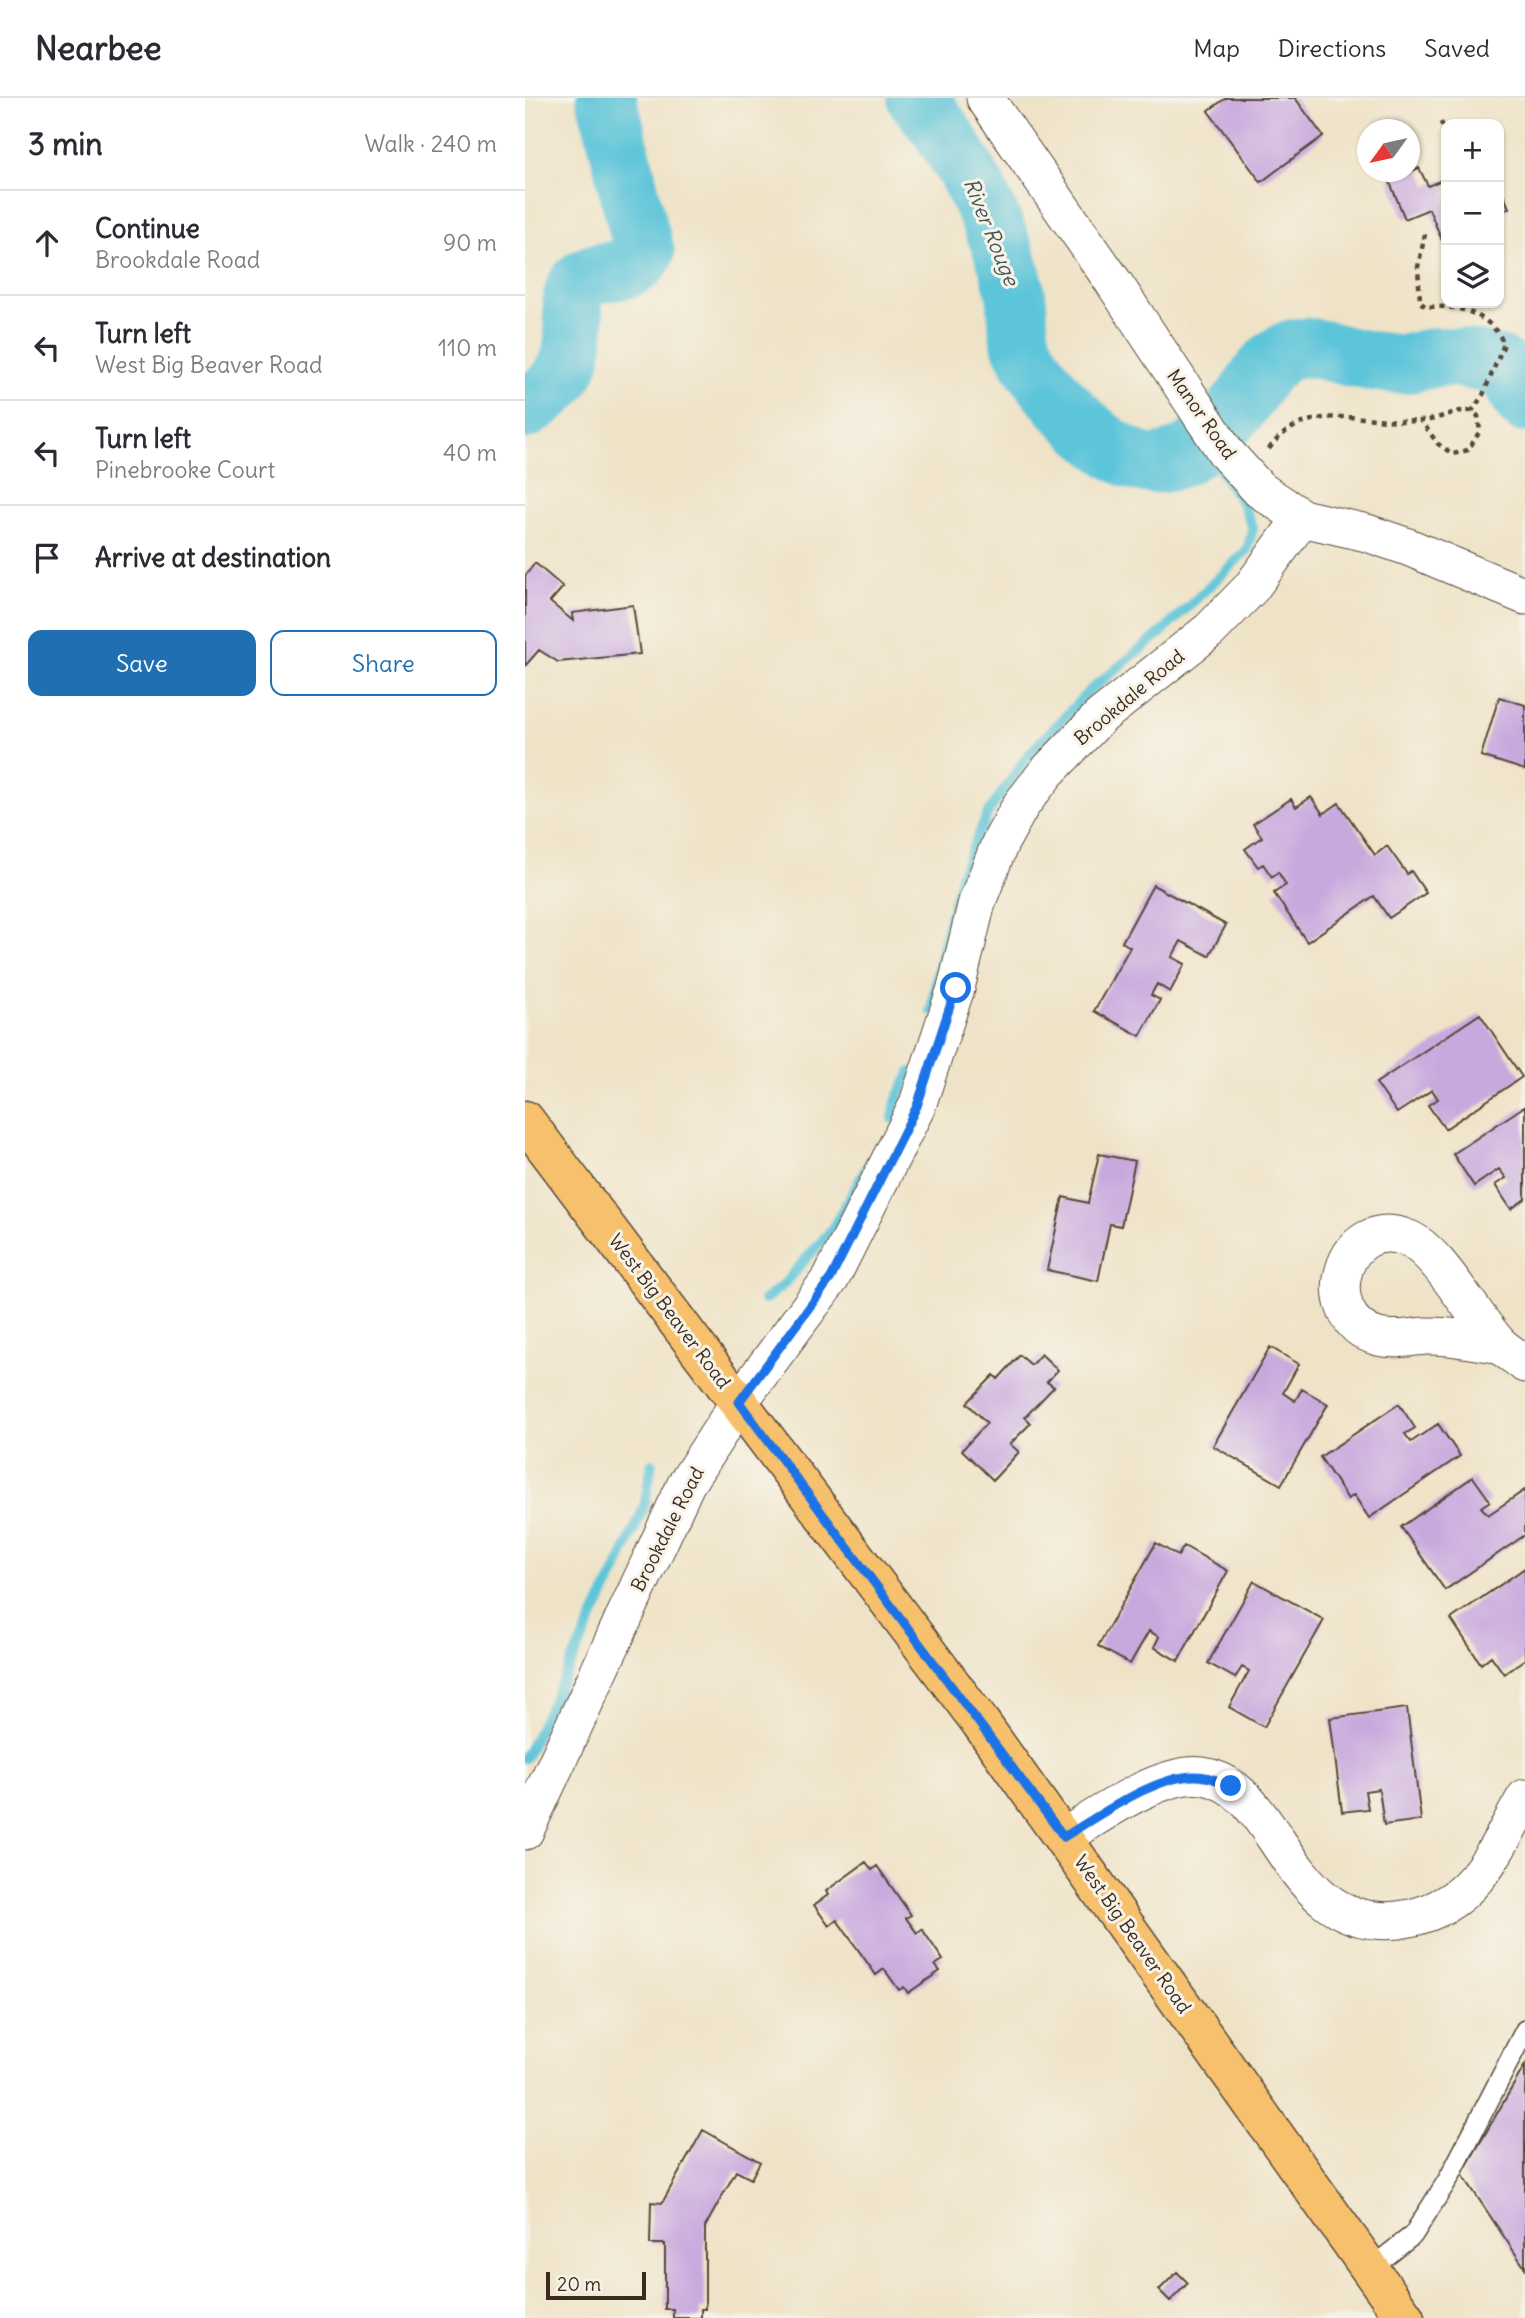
<!DOCTYPE html>
<html lang="en">
<head>
<meta charset="utf-8">
<style>
  :root { --surface:#fff; --page:#f7f7f7; --text:#2b2b33; --muted:#7c7c81; --line:#e1e1e2; --accent:#1f6fb2 }
  body { margin:0; font-family:Delius,sans-serif; background:var(--page); color:var(--text) }
  .controls { position:absolute; right:21px; top:21px; display:grid; overflow:hidden; border-radius:14px; box-shadow:0 2px 5px #0004 }
  .controls button { width:63px; height:63px; display:grid; place-items:center; padding:0; border:0; border-bottom:2px solid var(--line); background:var(--surface); color:var(--text); font:35px sans-serif }
  .compass { position:absolute; left:832px; top:21px; width:63px; height:63px; border-radius:50%; background:var(--surface); box-shadow:0 2px 5px #0004; rotate:237deg }
  .scale { position:absolute; left:21px; bottom:18px; width:100px; box-sizing:border-box; padding-left:7px; border:4px solid #3b2a1e; border-top:0; font-size:19px; line-height:24px; white-space:nowrap; color:#3b2a1e; -webkit-text-stroke:5px #f7f3e8; paint-order:stroke }
  .stop { position:absolute; width:21px; height:21px; margin:-16px; border:5px solid #1a73e8; border-radius:50%; background:#fff }
  .stop.end { background:#1a73e8; border-color:#fff; box-shadow:0 2px 7px #0008 }
  .list { margin:0; padding:0; list-style:none }
  h2 { display:flex; justify-content:space-between; align-items:center; height:91px; margin:0; padding:0 28px; font-size:30px }
  h2 small { font-size:23px; font-weight:400; color:var(--muted) }
  .list li { display:grid; grid-template-columns:46px 1fr auto; gap:21px; align-items:center; box-sizing:border-box; height:105px; padding:0 28px; border-top:2px solid var(--line) }
  .list b { display:block; font-size:26px; white-space:nowrap }
  .list p { margin:0; font-size:23px; white-space:nowrap; color:var(--muted) }
  .list em { font-size:23px; font-style:normal; color:var(--muted) }
  .actions { display:flex; gap:14px; padding:21px 28px }
  .actions a { flex:1; padding:16px 0; border:2px solid var(--accent); border-radius:14px; text-align:center; font-size:24px; color:var(--accent) }
  .actions .main { background:var(--accent); color:#fff }
  .icon { flex:none; width:38px; height:38px; fill:none; stroke:currentColor; stroke-width:2; stroke-linecap:round; stroke-linejoin:round }
  .map { position:relative; flex:none; width:1000px; height:2220px; overflow:hidden }
  header { display:flex; align-items:center; gap:42px; box-sizing:border-box; height:98px; padding:0 35px; background:var(--surface); border-bottom:2px solid var(--line) }
  header strong { font-size:33px }
  nav { display:flex; gap:38px; margin-inline-start:auto; font-size:24px }
  main { display:flex }
  aside { flex:1; background:var(--surface) }
  .map>svg:first-child { display:block }
  .lines { fill:none; stroke-linecap:round; stroke-linejoin:round }
  .stream { stroke:#5dc5d9; stroke-width:10 }
  .river { stroke:#5dc5d9; stroke-width:60 }
  .building { fill:#c8a9de }
  .service-casing { stroke:#564637; stroke-width:22 }
  .minor-casing { stroke:#564637; stroke-width:39 }
  .primary-casing { stroke:#564637; stroke-width:41 }
  .path { stroke:#564637; stroke-width:4.5; stroke-dasharray:5 5; stroke-linecap:butt }
  .service { stroke:#fff; stroke-width:19 }
  .minor { stroke:#fff; stroke-width:37 }
  .primary { stroke:#f7c06c; stroke-width:38 }
  .route { stroke:#1a73e8; stroke-width:9 }
  .labels { text-anchor:middle; stroke-width:6; stroke-linejoin:round; paint-order:stroke }
  .street-label { font-size:19px; fill:#3b2a1e; stroke:#f7f3e8 }
  .water-label { font-size:21px; font-style:italic; fill:#455856; stroke:#f7f3e8 }
</style>
</head>
<body>
<header>
<strong>Nearbee</strong>
<nav><a>Map</a><a>Directions</a><a>Saved</a></nav>
</header>
<main>
<aside>
<h2>3 min<small>Walk · 240 m</small></h2>
<ul class="list">
<li><svg class="icon" aria-label="ahead" viewBox="0 0 24 24"><path d="M12 20V5M6 11l6-6 6 6"/></svg><div><b>Continue</b><p>Brookdale Road</p></div><em>90 m</em></li>
<li><svg class="icon" aria-label="left" viewBox="0 0 24 24"><path d="M17 20v-9H6M10 6l-5 5 5 5"/></svg><div><b>Turn left</b><p>West Big Beaver Road</p></div><em>110 m</em></li>
<li><svg class="icon" aria-label="left" viewBox="0 0 24 24"><path d="M17 20v-9H6M10 6l-5 5 5 5"/></svg><div><b>Turn left</b><p>Pinebrooke Court</p></div><em>40 m</em></li>
<li><svg class="icon" aria-label="arrive" viewBox="0 0 24 24"><path d="M6 21V4h12l-3 4 3 4H6"/></svg><div><b>Arrive at destination</b></div></li>
</ul>
<div class="actions"><a class="main">Save</a><a>Share</a></div>
</aside>
<div class="map">
<svg width="1000" height="2220" viewBox="0 0 1000 2220">
  <rect width="100%" height="100%" fill="#f7f3e8"/>
  <filter id="ink" filterUnits="userSpaceOnUse"><feTurbulence type="fractalNoise" baseFrequency=".0143" numOctaves="2"/><feDisplacementMap in="SourceGraphic" scale="14" xChannelSelector="R" yChannelSelector="G"/><feConvolveMatrix kernelMatrix="1 2 1 2 8 2 1 2 1" color-interpolation-filters="sRGB"/></filter>
  <filter id="wash" filterUnits="userSpaceOnUse"><feTurbulence type="fractalNoise" baseFrequency=".00686" numOctaves="4" result="noise"/><feDisplacementMap in="SourceGraphic" scale="28" xChannelSelector="R" yChannelSelector="G"/><feGaussianBlur stdDeviation="1.57" result="paint"/><feColorMatrix in="noise" values="0 0 0 0 0 0 0 0 0 0 0 0 0 0 0 0 0 1.4 0 .05"/><feComposite in="paint" operator="in"/></filter>
  <g filter="url(#wash)">
    <rect width="100%" height="100%" fill="#efe3c7"/>
    <g class="lines">
      <!-- stream -->
      <path class="stream" d="M673,348L686,360
        M406,913L417,849L437,775L463,715L503,657L565,592L637,534L722,452L728,431L718,407L695,373
        M368,1021L371,1003L386,974
        M239,1202L258,1187L307,1131L346,1062
        M0,1660L89,1477L119,1409L127,1365"/>
      <!-- river -->
      <path class="river" d="M392,0C431,46 474,128 489,187C495,207 490,232 498,250C515,288 584,366 629,366C662,365 695,333 714,308C729,289 739,264 763,253C783,244 810,256 830,260C846,263 861,266 877,266C890,265 901,260 914,259C934,258 958,264 977,269L1000,305
        M0,311C37,287 51,269 49,224C48,214 46,200 50,192C64,161 106,186 120,154C104,103 97,51 81,0"/>
    </g>
    <g id="blocks">
      <!-- building -->
      <path class="building" d="M701,0H770L798,38L736,84L683,13Z
        M894,70L903,88L921,80L919,147L904,111L880,121L864,82Z
        M974,86L984,110L974,115Z
        M10,465L38,489L25,504L48,523L47,515L108,507L115,556L33,564L14,552L0,568V478Z
        M974,599L1000,607V672L956,658Z
        M786,699L798,716L814,705L850,757L862,748L882,776L886,773L901,795L864,820L849,798L782,844L749,795L761,787L753,774L747,779L738,766L733,769L720,751L737,739L728,726L766,701L771,709Z
        M628,787L701,827L684,858L656,843L647,859L660,866L645,894L632,886L626,897L635,902L615,938L569,913L605,849L597,844Z
        M955,916L997,979L920,1031L903,1007L913,1001L907,992L872,1015L851,985Z
        M1000,1008V1101L986,1111L970,1087L981,1080L974,1071L949,1088L928,1056Z
        M574,1056L610,1063L596,1128L585,1126L573,1183L522,1172L538,1099L563,1105Z
        M745,1249L774,1266L758,1295L770,1303L777,1291L803,1306L756,1387L688,1348Z
        M516,1256L533,1272L522,1284L529,1289L500,1319L506,1325L485,1346L494,1354L468,1382L437,1352L462,1325L442,1305L469,1277L473,1281L495,1257L506,1267Z
        M874,1306L890,1330L880,1336L886,1344L913,1326L935,1358L844,1420L829,1397L823,1401L795,1359Z
        M948,1379L965,1403L956,1409L963,1417L1000,1392V1437L920,1492L876,1429Z
        M631,1445L653,1458L659,1448L703,1473L653,1563L629,1549L634,1539L624,1533L605,1566L573,1548Z
        M1000,1470V1561L979,1576L966,1558L956,1566L926,1521Z
        M729,1483L799,1522L739,1629L704,1609L724,1573L717,1569L710,1580L683,1565Z
        M882,1610L896,1722L859,1727L854,1691L840,1693L843,1711L817,1714L805,1620Z
        M341,1764L347,1772L352,1768L386,1817L381,1820L392,1835L397,1831L418,1862L410,1867L415,1873L383,1895L379,1889L374,1892L359,1871L351,1877L312,1822L304,1828L289,1807L303,1797L301,1793Z
        M1000,1967V2170L937,2076Z
        M178,2032L235,2064L226,2081L211,2073L180,2129V2211H176V2220H148V2211H140V2146H125L126,2104L137,2105Z
        M652,2174L663,2185L645,2203L634,2192Z"/>
    </g>
  </g>
  <g filter="url(#ink)">
    <use href="#blocks" fill-opacity="0" stroke="#564637" stroke-width="2"/>
    <g class="lines">
      <!-- service casing -->
      <g class="service-casing">
        <path id="service" d="M845,2171L888,2137L924,2080L1000,1932"/>
      </g>
      <!-- minor casing -->
      <g class="minor-casing">
        <path id="minor" d="M460,0L589,185L702,356L735,392L777,420L842,435L883,449L1000,498
          M975,1247C951,1243 926,1237 901,1238C885,1239 869,1243 853,1239C787,1220 818,1112 884,1141C914,1154 950,1221 974,1246C982,1254 992,1259 1000,1266
          M0,1733L161,1386L214,1304L306,1180L392,1008L431,890L452,804L475,745L496,707L521,675L575,619L685,532L726,490L777,420
          M539,1739C573,1718 637,1672 678,1678C757,1690 760,1834 873,1822C947,1813 967,1757 1000,1700"/>
      </g>
      <!-- primary casing -->
      <g class="primary-casing">
        <path id="primary" d="M0,1022L455,1624L880,2220"/>
      </g>
      <!-- path -->
      <path class="path" d="M916,24L921,38
        M900,136L893,169L895,204L901,209C933,207 964,214 979,246L958,297L947,313
        M744,351C781,300 844,326 895,323C913,323 927,311 947,313L953,318L955,333L943,352L928,356L913,346L897,324"/>
      <!-- service -->
      <use href="#service" class="service"/>
      <!-- minor -->
      <use href="#minor" class="minor"/>
      <!-- primary -->
      <use href="#primary" class="primary"/>
    </g>
  </g>
  <g class="lines" filter="url(#ink)">
    <!-- route -->
    <path class="route" d="M431,890L392,1008L306,1180L214,1304L539,1739C572,1719 640,1670 680,1679C689,1680 698,1685 706,1688"/>
  </g>
  <g class="labels">
    <!-- street labels -->
    <g class="street-label">
      <text transform="translate(677 316) rotate(55)" y="7">Manor Road</text>
      <text transform="translate(604 599) rotate(-40)" y="7">Brookdale Road</text>
      <text transform="translate(145 1213) rotate(53)" y="7">West Big Beaver Road</text>
      <text transform="translate(142 1431) rotate(-63)" y="7">Brookdale Road</text>
      <text transform="translate(608 1836) rotate(55)" y="7">West Big Beaver Road</text>
    </g>
    <!-- water labels -->
    <g class="water-label">
      <text transform="translate(466 134) rotate(68)" y="7">River Rouge</text>
    </g>
  </g>
</svg>
<div class="controls">
<button>+</button>
<button>−</button>
<button><svg class="icon" aria-label="layers" viewBox="0 0 24 24"><path d="M12 4l9 5-9 5-9-5zM3 14l9 5 9-5"/></svg></button>
</div>
<svg class="compass" viewBox="-18 -18 36 36"><path d="M0-13l5 13h-10z" fill="#e53935"/><path d="M0 13l5-13h-10z" fill="#7c7c81"/></svg>
<div class="scale">20 m</div>
<div class="stop" style="left:431px;top:890px"></div>
<div class="stop end" style="left:706px;top:1688px"></div>
</div>
</main>
</body>
</html>
